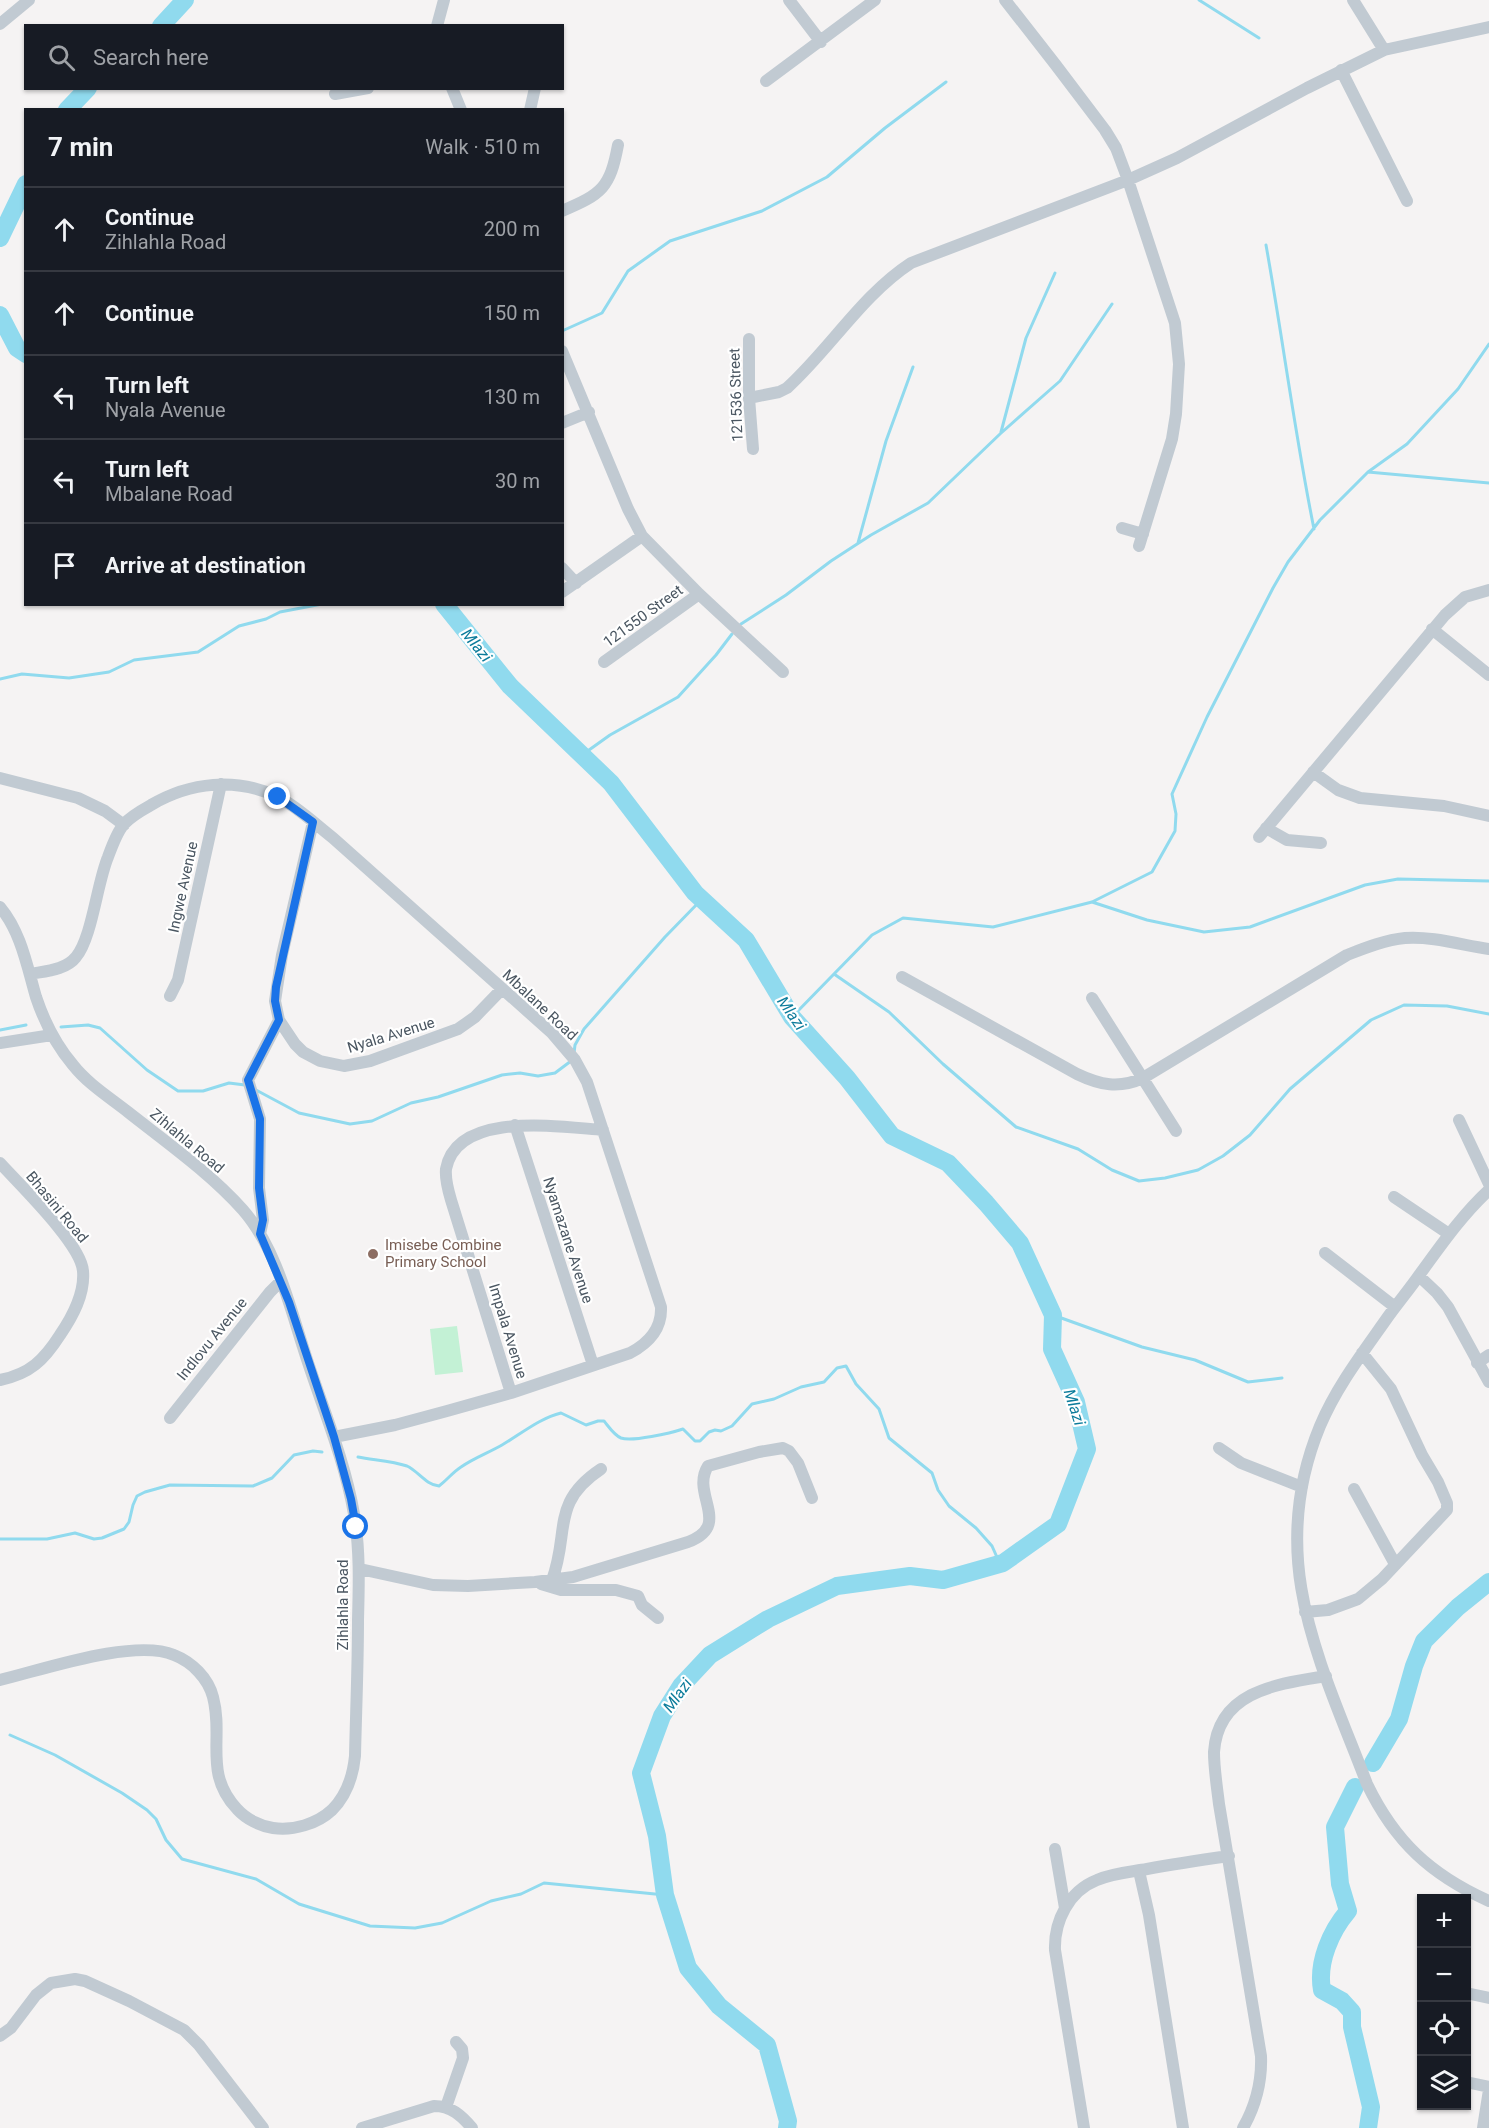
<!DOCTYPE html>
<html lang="en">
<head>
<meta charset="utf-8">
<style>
  :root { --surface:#171b24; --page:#20242c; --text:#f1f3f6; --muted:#9ea1a6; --line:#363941 }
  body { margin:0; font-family:Roboto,sans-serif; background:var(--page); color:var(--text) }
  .controls { position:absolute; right:18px; bottom:18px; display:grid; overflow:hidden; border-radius:0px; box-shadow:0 2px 4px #0004 }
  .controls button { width:54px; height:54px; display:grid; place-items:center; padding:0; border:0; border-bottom:2px solid var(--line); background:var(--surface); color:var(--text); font:30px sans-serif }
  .stop { position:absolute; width:18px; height:18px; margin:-14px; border:4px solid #1a73e8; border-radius:50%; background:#fff }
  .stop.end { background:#1a73e8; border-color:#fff; box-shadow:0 2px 6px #0008 }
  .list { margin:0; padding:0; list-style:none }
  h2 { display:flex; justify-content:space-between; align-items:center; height:78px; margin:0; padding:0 24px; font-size:26px }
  h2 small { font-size:20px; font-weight:400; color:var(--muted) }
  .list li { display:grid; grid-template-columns:39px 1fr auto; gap:18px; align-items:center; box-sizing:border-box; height:84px; padding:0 24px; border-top:2px solid var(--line) }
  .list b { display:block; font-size:22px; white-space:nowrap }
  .list p { margin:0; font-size:20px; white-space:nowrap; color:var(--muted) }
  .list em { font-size:20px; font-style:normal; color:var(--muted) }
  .icon { flex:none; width:33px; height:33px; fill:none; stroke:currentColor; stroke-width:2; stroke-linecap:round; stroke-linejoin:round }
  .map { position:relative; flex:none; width:1489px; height:2128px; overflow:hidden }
  .search { position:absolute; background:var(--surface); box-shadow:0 2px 4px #0004; left:24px; top:24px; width:540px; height:66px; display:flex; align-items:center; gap:15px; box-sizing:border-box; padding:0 21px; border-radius:0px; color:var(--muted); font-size:22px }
  .panel { position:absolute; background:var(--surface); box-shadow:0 2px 4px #0004; left:24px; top:108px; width:540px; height:498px; border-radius:0px }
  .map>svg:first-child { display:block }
  .green { fill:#c3f1d5 }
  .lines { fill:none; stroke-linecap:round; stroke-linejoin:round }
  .stream { stroke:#90daee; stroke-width:3 }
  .river { stroke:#90daee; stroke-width:18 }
  .minor { stroke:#c1cad2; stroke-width:12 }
  .route { stroke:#1a73e8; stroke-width:8 }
  .education-dot { fill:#8d6e63; stroke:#fff; stroke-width:2 }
  .labels { text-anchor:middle; stroke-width:4.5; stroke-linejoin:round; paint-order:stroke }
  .street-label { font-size:15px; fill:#4a5661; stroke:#fff }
  .education-label { font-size:15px; fill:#785e54; stroke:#fff; text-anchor:start }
  .water-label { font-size:16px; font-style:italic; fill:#0c7c9b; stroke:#fff }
</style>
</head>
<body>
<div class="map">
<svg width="1489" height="2128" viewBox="0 0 1489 2128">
  <rect width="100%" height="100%" fill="#f5f3f3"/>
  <!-- green -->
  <path class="green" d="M457,1326L463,1372L435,1375L430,1329Z"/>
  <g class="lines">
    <!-- stream -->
    <path class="stream" d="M1199,0L1259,38
      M0,219L7,221
      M1266,245C1283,340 1295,435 1314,529
      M562,331L602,313L628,271L670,241L762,211L827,177L885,128L946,82
      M1001,432L1026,338L1055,273
      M1368,472L1489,483
      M858,543L886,441L913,367
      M741,624L786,595L831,561L871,535L928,503L1000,434L1060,381L1112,304
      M0,679L22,674L69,678L109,672L134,660L198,652L239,626L266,619L280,612L322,604
      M582,755L610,735L678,697L716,655L732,634
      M1092,902L1147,920L1204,932L1250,927L1365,885L1398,879L1489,881
      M834,974L889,1012L943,1064L1016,1127L1078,1149L1112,1170L1139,1181L1165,1178L1198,1170L1223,1156L1250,1135L1290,1089L1371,1020L1404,1005L1447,1006L1489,1014
      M792,1017L872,935L903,918L993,927L1092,902L1152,872L1175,831L1176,814L1172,794L1207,717L1273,588L1288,562L1320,520L1368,472L1407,444L1458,389L1489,344
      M61,1027L88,1025L100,1028L147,1070L178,1091H203L229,1083L245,1085
      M0,1030L26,1025
      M574,1053L575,1045L584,1029L665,937L702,899
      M256,1090L299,1113L350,1124L372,1121L411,1103L438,1097L502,1075L520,1073L538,1076L555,1073L571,1061
      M1053,1315L1142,1347L1195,1360L1248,1382L1282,1378
      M358,1457C373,1460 392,1461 407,1466C418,1471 426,1485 439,1486C447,1480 453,1472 461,1467C474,1458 488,1453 502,1445C521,1434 540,1418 561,1413L586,1425L598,1421H604C609,1427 614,1435 621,1438C632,1442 671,1433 683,1429L695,1441H700L709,1432L715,1430L721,1431L732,1426L752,1404L774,1399L801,1387L824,1382L837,1368L846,1366L856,1384L879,1409L889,1438L932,1473L938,1490L949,1506L976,1528L992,1546L1000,1564
      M0,1539H47L75,1533L94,1539L102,1538L124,1529L129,1522L133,1505L137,1496L145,1492L170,1485L253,1486L272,1478L294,1455L313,1451L322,1452
      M10,1735L55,1755L122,1793L147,1810L156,1819L166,1840L182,1859L256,1879L299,1904L370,1926L415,1928L442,1923L491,1901L521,1894L544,1883L665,1895"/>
    <!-- river -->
    <path class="river" d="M161,26L185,0
      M67,110L88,88
      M0,238L26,184
      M0,315L17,348L26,354
      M444,604L510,686L611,783L695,893L746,940L792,1017L847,1078L892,1136L948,1163L986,1203L1020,1243L1053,1315L1052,1349L1076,1402L1087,1449L1058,1524L1003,1563L943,1580L910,1576L837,1586L768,1619L710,1655L681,1686L662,1716L641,1773L657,1836L665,1895L688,1968L719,2006L767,2045L788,2121L787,2128
      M1373,1763L1399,1719L1414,1666L1424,1641L1458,1607L1489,1582
      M1355,1787L1335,1827L1340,1884L1348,1911C1331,1931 1317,1962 1322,1990L1342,2001L1352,2012V2027L1371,2107L1368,2128"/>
    <!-- minor -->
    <path class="minor" d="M789,0L821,42
      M1005,0L1055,64L1105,130L1116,148L1128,180L1175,323L1179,364L1176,414L1172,439L1139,546
      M1353,0L1384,50
      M0,24L29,0
      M437,26L444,0
      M1341,70L1407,201
      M766,81L875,0
      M452,88L461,110
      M335,94L368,88
      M530,110L535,88
      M562,211C602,194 610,188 618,145
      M749,339V398L753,449
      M562,351L628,509L642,536L699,594L783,672
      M749,398L779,392L787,388C830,349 862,295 911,263L1128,180L1177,158L1307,88L1384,50L1489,27
      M562,423L589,412
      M1122,528L1143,534
      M562,568L576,583
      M562,592L642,536
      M1432,629L1489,675
      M604,662L699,594
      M1313,772L1338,790L1360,798L1444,806L1489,816
      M0,778L78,798L105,811L124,825
      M313,822L282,955L275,1001L279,1020L295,1044L303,1052L320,1061L344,1066L370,1061L458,1029L475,1017L502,989
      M1266,828L1287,840L1321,843
      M1259,837L1445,615L1465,597L1489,590
      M0,907C21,932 27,966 36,997C44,1021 56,1045 73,1065C88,1084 109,1097 128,1112C166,1142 210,1173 243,1210C275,1247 288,1300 303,1347C320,1402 344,1456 354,1514C360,1549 359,1584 358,1620C358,1666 356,1711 355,1756C353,1776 347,1795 332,1810C317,1824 293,1831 273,1828C260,1826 246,1819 237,1809C203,1773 224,1738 213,1697C208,1678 192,1662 174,1655C134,1638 42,1670 0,1680
      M30,974C46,971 66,970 76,957C92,938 97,883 108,857C112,846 117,832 124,824C131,816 142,810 151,805C190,782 236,777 278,797C298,807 315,824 333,838L552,1033L575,1060L587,1082L661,1307C662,1329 649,1343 630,1353L511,1393L447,1411L395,1425L334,1437
      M902,977L1077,1074C1100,1085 1119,1089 1143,1078L1347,955C1365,948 1385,940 1405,938C1432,936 1462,945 1489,949
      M170,996L178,980L181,966L221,784
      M1092,998L1176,1131
      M0,1043L52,1035
      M1459,1120L1489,1184
      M515,1125L593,1365
      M0,1163C20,1185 81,1244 83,1271C85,1294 73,1316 60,1335C44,1360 30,1374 0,1380
      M1489,1190C1462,1215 1442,1244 1420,1274C1409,1290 1396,1305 1385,1321C1361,1355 1336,1388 1320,1426C1265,1559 1320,1661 1367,1784C1395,1842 1431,1875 1489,1901
      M1394,1197L1449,1234
      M260,1234L263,1220L259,1188L260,1119L248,1080L279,1020
      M1325,1253L1395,1307
      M1419,1276L1437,1293L1448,1307L1489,1382
      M1477,1363L1489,1355
      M511,1393L451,1200C448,1190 445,1179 446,1169C457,1110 561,1127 603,1130
      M170,1418L270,1292L281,1281
      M1219,1448L1241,1463L1302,1487
      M1354,1489L1395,1564
      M360,1569L433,1585L468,1586L535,1582L573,1577L688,1542C733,1525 690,1494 708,1466L759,1452L783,1448L789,1451L798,1463L812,1498
      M552,1580C570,1532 550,1503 601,1469
      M541,1584L561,1590H616L638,1596L642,1605L658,1618
      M1305,1612L1328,1610L1358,1599L1382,1579L1447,1510V1503L1438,1482L1422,1455L1391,1389L1362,1353
      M1055,1849L1065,1908
      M1139,1871L1149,1915L1183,2128
      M1466,1993L1489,1998
      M0,2036L11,2028L36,1995L51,1983L75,1979L85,1981L129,2001L184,2030L199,2045L263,2128
      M1466,2082L1489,2087
      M446,2107L463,2058L462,2049L456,2042
      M362,2128L434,2106C451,2106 461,2115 472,2128
      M1084,2128L1055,1950C1054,1921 1069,1891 1097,1880C1113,1873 1130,1872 1147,1869C1174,1864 1201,1860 1229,1856
      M1243,2128C1256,2105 1262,2082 1261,2056L1219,1804C1217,1787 1214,1769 1214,1752C1218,1691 1277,1684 1326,1676
      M1483,2128L1489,2090"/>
  </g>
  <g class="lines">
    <!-- route -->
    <path class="route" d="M278,797L313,822L276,987L275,1001L279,1020L248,1080L260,1119L259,1188L263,1220L260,1234L289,1302L334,1437L351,1499L356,1527"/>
  </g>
  <!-- markers -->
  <circle class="education-dot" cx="373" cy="1254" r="6"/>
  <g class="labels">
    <!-- street labels -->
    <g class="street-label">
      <text transform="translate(736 395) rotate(-92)" y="5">121536 Street</text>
      <text transform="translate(643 616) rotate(-36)" y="5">121550 Street</text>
      <text transform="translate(183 887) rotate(-78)" y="5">Ingwe Avenue</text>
      <text transform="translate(540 1005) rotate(43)" y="5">Mbalane Road</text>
      <text transform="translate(391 1035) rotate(-17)" y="5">Nyala Avenue</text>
      <text transform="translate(187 1141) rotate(40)" y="5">Zihlahla Road</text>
      <text transform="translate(57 1207) rotate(50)" y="5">Bhasini Road</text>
      <text transform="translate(568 1240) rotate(72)" y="5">Nyamazane Avenue</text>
      <text transform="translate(508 1331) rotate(73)" y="5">Impala Avenue</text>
      <text transform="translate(212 1339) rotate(-51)" y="5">Indlovu Avenue</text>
      <text transform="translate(343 1605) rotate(-90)" y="5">Zihlahla Road</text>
    </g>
    <!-- education labels -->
    <g class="education-label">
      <text x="385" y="1250">Imisebe Combine<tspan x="385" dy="17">Primary School</tspan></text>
    </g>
    <!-- water labels -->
    <g class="water-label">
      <text transform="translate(477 645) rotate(51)" y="6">Mlazi</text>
      <text transform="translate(792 1013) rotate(55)" y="6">Mlazi</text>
      <text transform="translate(1075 1407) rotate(72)" y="6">Mlazi</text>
      <text transform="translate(677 1695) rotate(-54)" y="6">Mlazi</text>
    </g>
  </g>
</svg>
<div class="controls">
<button>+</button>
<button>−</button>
<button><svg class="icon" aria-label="locate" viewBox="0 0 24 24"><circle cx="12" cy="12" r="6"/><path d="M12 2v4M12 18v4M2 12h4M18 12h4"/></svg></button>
<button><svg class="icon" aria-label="layers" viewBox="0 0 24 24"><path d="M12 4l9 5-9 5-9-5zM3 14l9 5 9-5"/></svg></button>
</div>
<div class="stop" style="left:356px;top:1527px"></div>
<div class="stop end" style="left:278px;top:797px"></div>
<div class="search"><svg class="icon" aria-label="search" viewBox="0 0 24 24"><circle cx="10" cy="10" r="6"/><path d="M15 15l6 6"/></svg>Search here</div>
<section class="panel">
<h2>7 min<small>Walk · 510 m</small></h2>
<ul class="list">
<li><svg class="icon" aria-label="ahead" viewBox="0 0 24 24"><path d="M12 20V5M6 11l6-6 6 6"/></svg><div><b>Continue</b><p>Zihlahla Road</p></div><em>200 m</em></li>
<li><svg class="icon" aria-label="ahead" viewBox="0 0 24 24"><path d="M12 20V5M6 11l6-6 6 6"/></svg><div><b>Continue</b></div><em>150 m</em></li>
<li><svg class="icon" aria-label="left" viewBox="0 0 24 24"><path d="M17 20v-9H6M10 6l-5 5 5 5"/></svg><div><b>Turn left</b><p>Nyala Avenue</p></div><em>130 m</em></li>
<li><svg class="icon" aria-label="left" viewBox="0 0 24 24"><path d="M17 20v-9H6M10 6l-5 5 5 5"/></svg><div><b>Turn left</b><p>Mbalane Road</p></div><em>30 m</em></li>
<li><svg class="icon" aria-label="arrive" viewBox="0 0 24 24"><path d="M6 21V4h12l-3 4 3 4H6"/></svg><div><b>Arrive at destination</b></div></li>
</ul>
</section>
</div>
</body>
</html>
